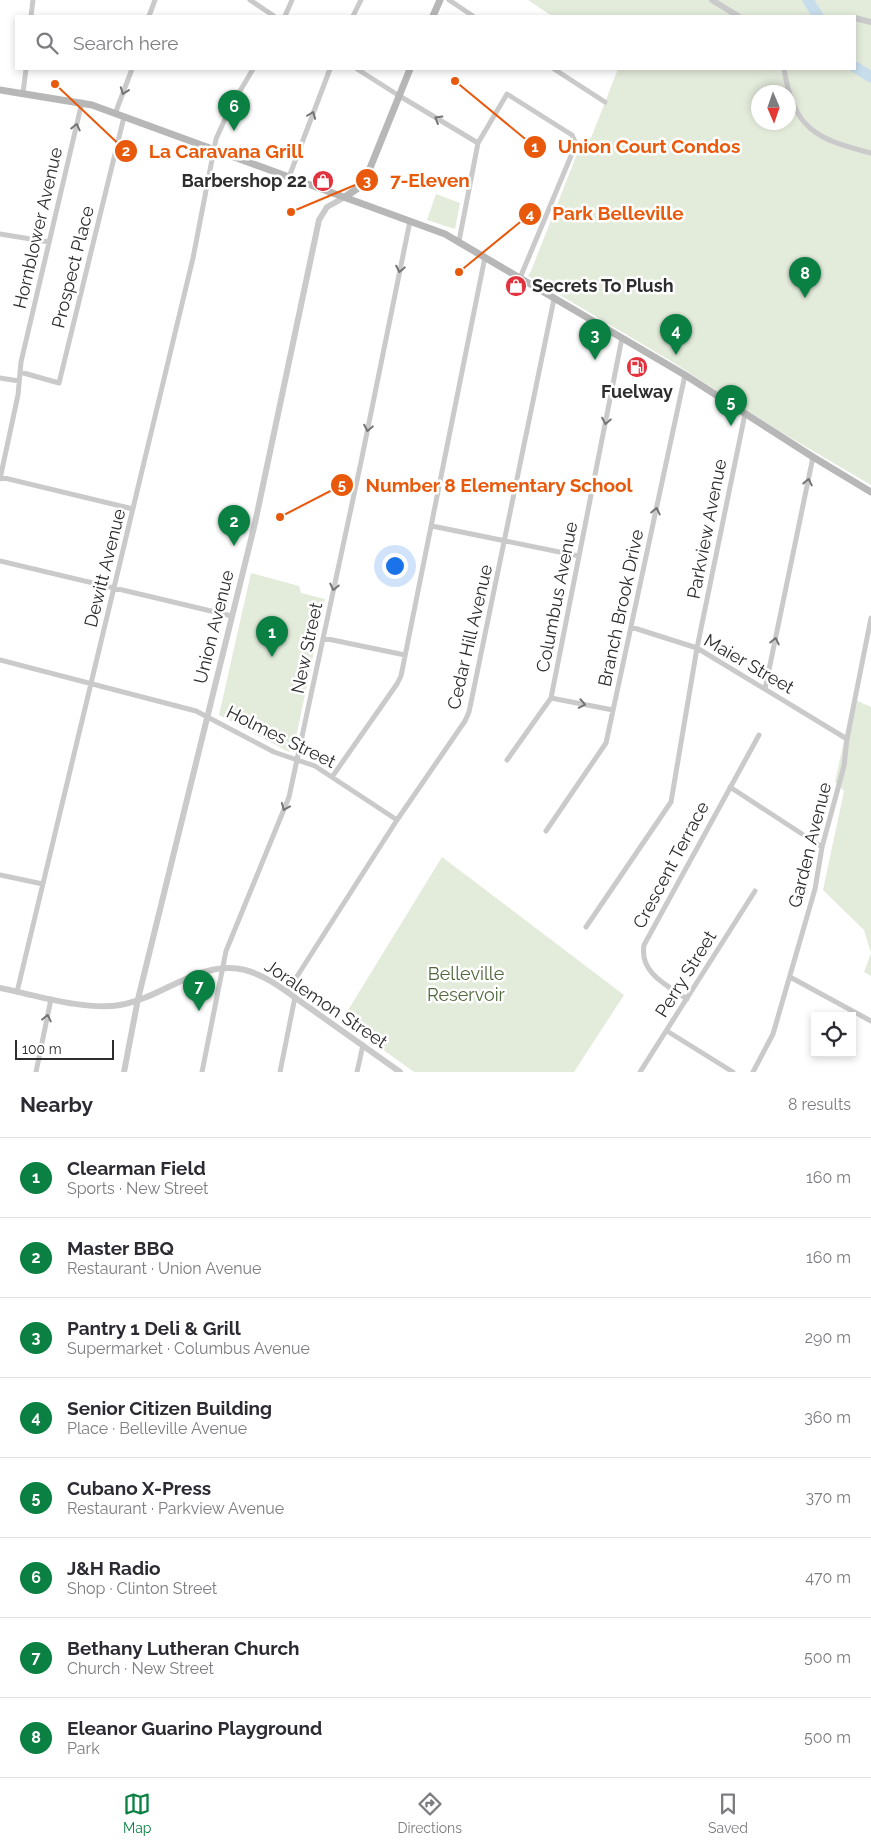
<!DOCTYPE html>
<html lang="en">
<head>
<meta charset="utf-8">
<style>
  :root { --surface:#fff; --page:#f7f7f7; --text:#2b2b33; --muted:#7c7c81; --line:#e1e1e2; --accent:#0b8043 }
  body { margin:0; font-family:Raleway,sans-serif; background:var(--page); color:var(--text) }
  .controls { position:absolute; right:15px; bottom:15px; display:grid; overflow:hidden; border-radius:0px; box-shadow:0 2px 8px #0003 }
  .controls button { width:45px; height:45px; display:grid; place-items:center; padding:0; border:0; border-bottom:1px solid var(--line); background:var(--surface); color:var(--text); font:25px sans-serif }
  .compass { position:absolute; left:751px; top:85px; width:45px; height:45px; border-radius:50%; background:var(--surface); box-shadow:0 2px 8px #0003; rotate:178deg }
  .scale { position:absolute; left:15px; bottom:12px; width:99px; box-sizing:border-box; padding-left:5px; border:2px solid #2d2d2d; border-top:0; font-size:14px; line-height:18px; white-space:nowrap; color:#2d2d2d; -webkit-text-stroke:4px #fff; paint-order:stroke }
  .you { position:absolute; left:394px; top:565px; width:18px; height:18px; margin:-12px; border:4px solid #fff; border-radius:50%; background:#1a73e8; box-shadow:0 0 0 8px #1a73e833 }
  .badge { display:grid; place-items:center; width:32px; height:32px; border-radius:50%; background:var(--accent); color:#fff; font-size:16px; font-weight:700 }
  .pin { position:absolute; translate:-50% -41px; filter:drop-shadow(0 1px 2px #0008) }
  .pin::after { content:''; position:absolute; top:26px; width:18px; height:15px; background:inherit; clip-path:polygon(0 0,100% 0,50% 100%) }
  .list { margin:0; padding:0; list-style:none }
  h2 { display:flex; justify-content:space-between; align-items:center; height:65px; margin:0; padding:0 20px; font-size:21px }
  h2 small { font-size:16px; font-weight:400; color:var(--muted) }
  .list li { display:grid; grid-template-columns:32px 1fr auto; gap:15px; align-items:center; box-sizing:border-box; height:80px; padding:0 20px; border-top:1px solid var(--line) }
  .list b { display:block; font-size:19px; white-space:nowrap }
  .list p { margin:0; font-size:16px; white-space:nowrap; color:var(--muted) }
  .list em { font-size:16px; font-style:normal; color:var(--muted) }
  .icon { flex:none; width:28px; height:28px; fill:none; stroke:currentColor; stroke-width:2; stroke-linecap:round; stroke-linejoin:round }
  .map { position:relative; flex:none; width:871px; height:1072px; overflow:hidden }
  .search { position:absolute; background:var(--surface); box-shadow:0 2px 8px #0003; left:15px; right:15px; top:15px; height:55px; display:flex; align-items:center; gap:12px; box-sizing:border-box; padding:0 18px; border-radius:0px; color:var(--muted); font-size:19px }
  .sheet { height:705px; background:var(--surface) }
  nav { display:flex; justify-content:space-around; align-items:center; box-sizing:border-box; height:70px; border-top:1px solid var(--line); background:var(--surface); font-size:14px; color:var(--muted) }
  nav a { display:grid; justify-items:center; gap:2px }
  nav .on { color:var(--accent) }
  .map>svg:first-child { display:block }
  .green { fill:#e3ebdb; fill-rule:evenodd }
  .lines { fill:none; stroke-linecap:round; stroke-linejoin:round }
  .river { stroke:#c7ddeb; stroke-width:11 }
  .minor { stroke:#cacaca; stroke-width:5 }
  .tertiary { stroke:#cacaca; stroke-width:6 }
  .secondary { stroke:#b7b7b7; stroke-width:7 }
  .oneway { stroke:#747474 }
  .labels { text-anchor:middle; stroke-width:5; stroke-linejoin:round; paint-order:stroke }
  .poi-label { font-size:18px; font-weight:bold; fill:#2d2d2d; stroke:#fff; text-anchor:end }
  .street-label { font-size:18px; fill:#2d2d2d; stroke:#fff }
  .park-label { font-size:18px; fill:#50683c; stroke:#fff }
  .leader { fill:none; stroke:#e8590c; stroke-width:2 }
  .callout-dot { fill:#e8590c; stroke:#fff; stroke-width:2 }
  .mark-label { font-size:15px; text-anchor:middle; font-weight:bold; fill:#fff }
  .callout-label { font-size:19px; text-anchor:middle; font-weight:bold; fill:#e8590c; stroke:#fff; stroke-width:5; stroke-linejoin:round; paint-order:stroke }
</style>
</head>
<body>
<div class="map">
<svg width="871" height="1072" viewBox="0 0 871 1072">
  <rect width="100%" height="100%" fill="#fff"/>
  <!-- green -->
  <path class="green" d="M528,0H871V485L779,431L674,363L528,276L531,271L579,149L591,138L618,69H855V16H552ZM758,92H788V122H758Z
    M436,194L460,203L455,229L427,220Z
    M251,573L299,586L301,593L325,599L294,747L289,752L219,715Z
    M853,699L871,707V976L864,972L871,953L864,930L823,890L844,791L835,782Z
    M442,857L624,995L574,1072H414L342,1020Z"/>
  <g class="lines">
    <!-- river -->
    <path class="river" d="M808,0L818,16
      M855,67L871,77"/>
    <!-- minor -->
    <path class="minor" d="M250,0L274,16
      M449,0L473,16
      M31,16L33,0
      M149,16L155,0
      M285,16L292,0
      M353,16L361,0
      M357,69L398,95L478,143
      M554,69L605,102
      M784,69C794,129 815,139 871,153
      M23,93L26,69
      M115,114L132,69
      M289,177L330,69
      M0,234L49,242
      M459,241L478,143L507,94L572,135L576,144L520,278
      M20,372L59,383L124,117
      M0,378L19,381
      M0,477L133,509
      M0,479L18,395L21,362L82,102
      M432,526L579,556
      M0,561L232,616
      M631,627L697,648L847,739
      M323,638L405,655
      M0,660L196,711L274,752L315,766L397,820
      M765,689L813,457
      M551,698L613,710
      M507,760L551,698L622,338
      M332,777L397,684L401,676L485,257
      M730,787L822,847
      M546,831L606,743L685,375
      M0,875L43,884
      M586,927L671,802L697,648L745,414
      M790,977L871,1021
      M17,992L193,258L216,139L230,108L253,69
      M287,992L397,820L465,721L469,712L554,299
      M687,999C668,986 639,973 644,945L759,735
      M667,1031L733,1072
      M36,1072L51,999
      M202,1072L226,951L289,797L361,462L410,221
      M280,1072L295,997
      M357,1072L363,1045
      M640,1072L755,891
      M753,1072L773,1034L815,889L822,847L844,766L847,739L871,618"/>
    <!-- tertiary -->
    <path class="tertiary" d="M712,0L738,16
      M855,18L871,22
      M0,988C35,995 85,1011 120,1005C163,998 199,959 245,970C268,976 288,993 307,1006C338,1028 369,1050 400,1072
      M124,1072L138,999L255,523L319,220L327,207L345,197"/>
    <!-- secondary -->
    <path class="secondary" d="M433,16L440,0
      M0,90L92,105L445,234L685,375L813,457L871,492
      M345,197L358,188L366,178L410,69"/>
  </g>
  <!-- one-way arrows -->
  <defs><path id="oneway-chevron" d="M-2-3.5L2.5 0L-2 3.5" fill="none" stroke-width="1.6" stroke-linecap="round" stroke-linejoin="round" transform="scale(1.25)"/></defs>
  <g class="oneway">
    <use href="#oneway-chevron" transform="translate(124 91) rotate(110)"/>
    <use href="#oneway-chevron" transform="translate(312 115) rotate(-69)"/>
    <use href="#oneway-chevron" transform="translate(438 119) rotate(-149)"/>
    <use href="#oneway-chevron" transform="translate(76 127) rotate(-77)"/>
    <use href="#oneway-chevron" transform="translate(400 269) rotate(101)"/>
    <use href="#oneway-chevron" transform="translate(606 421) rotate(101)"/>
    <use href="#oneway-chevron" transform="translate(368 428) rotate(101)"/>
    <use href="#oneway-chevron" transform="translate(808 482) rotate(-78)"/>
    <use href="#oneway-chevron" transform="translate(656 511) rotate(-78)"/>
    <use href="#oneway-chevron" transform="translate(334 587) rotate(102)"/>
    <use href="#oneway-chevron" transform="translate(775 641) rotate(-78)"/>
    <use href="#oneway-chevron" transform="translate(582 704) rotate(11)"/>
    <use href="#oneway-chevron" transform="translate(285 807) rotate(112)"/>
    <use href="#oneway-chevron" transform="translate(47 1018) rotate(-78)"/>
  </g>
  <!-- icons -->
  <defs>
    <g id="shop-disc" transform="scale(1.125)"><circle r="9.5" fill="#e2323d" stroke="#fff"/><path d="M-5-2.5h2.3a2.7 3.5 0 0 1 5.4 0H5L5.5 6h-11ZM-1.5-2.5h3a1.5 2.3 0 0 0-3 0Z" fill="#fff"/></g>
    <g id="fuel-disc" transform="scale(1.125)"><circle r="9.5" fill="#e2323d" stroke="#fff"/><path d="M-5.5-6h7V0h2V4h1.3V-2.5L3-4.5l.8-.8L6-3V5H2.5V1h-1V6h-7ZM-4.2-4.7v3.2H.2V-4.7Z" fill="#fff"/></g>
  </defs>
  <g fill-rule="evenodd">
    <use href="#shop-disc" x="323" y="181"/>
    <use href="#shop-disc" x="516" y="286"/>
    <use href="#fuel-disc" x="637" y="367"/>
  </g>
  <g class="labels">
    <!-- poi labels -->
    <g class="poi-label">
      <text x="307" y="187">Barbershop 22</text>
      <text x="532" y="292" text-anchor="start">Secrets To Plush</text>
      <text x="637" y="398" text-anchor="middle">Fuelway</text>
    </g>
    <!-- street labels -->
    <g class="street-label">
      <text transform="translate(38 228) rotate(-77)" y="6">Hornblower Avenue</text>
      <text transform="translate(73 267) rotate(-76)" y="6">Prospect Place</text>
      <text transform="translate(707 529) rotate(-79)" y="6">Parkview Avenue</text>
      <text transform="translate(105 568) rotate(-76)" y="6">Dewitt Avenue</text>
      <text transform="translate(557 597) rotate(-79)" y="6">Columbus Avenue</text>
      <text transform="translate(621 608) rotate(-78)" y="6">Branch Brook Drive</text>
      <text transform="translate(214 627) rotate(-76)" y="6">Union Avenue</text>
      <text transform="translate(470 637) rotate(-77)" y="6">Cedar Hill Avenue</text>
      <text transform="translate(307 648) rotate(-78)" y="6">New Street</text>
      <text transform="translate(749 664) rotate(30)" y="6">Maier Street</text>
      <text transform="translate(281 737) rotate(26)" y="6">Holmes Street</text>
      <text transform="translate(810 845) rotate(-76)" y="6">Garden Avenue</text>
      <text transform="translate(671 865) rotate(-62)" y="6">Crescent Terrace</text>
      <text transform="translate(686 974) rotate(-58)" y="6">Perry Street</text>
      <text transform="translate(326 1004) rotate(34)" y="6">Joralemon Street</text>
    </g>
    <!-- park labels -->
    <g class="park-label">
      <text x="466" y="980">Belleville<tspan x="466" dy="21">Reservoir</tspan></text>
    </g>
  </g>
  <!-- callouts -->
  <path class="leader" d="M455 81L535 147M55 84L126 151M291 212L367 180M459 272L530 214M280 517L342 485"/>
  <g class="callout-dot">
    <circle cx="455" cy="81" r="5"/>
    <circle cx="55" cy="84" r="5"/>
    <circle cx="291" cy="212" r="5"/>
    <circle cx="459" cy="272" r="5"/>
    <circle cx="280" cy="517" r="5"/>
    <circle cx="535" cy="147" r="12"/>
    <circle cx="126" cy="151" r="12"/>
    <circle cx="367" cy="180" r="12"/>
    <circle cx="530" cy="214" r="12"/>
    <circle cx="342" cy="485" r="12"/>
  </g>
  <g class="mark-label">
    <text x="535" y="152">1</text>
    <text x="126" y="156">2</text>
    <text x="367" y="186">3</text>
    <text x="530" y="219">4</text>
    <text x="342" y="490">5</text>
  </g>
  <g class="callout-label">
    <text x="649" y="153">Union Court Condos</text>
    <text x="226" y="158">La Caravana Grill</text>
    <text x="430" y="187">7-Eleven</text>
    <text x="618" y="220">Park Belleville</text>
    <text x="499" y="492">Number 8 Elementary School</text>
  </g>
</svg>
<div class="controls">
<button><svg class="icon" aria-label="locate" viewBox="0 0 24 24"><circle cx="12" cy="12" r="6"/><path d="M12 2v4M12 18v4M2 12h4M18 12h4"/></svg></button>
</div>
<svg class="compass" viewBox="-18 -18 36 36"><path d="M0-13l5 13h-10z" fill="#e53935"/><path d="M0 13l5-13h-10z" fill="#7c7c81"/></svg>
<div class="scale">100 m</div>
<div class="you"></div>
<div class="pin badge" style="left:272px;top:657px">1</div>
<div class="pin badge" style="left:234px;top:546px">2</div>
<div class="pin badge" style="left:595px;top:360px">3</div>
<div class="pin badge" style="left:676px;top:355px">4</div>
<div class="pin badge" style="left:731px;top:426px">5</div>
<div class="pin badge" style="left:234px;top:131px">6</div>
<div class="pin badge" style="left:199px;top:1011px">7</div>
<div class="pin badge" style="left:805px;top:298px">8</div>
<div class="search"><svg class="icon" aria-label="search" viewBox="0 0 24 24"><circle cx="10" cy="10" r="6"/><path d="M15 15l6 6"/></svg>Search here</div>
</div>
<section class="sheet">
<h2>Nearby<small>8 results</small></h2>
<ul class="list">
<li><span class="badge">1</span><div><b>Clearman Field</b><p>Sports · New Street</p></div><em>160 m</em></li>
<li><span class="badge">2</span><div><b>Master BBQ</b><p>Restaurant · Union Avenue</p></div><em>160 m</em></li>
<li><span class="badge">3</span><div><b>Pantry 1 Deli &amp; Grill</b><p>Supermarket · Columbus Avenue</p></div><em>290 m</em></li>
<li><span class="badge">4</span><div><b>Senior Citizen Building</b><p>Place · Belleville Avenue</p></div><em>360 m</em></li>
<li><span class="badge">5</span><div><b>Cubano X-Press</b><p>Restaurant · Parkview Avenue</p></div><em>370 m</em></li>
<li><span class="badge">6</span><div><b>J&amp;H Radio</b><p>Shop · Clinton Street</p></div><em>470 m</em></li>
<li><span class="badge">7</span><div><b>Bethany Lutheran Church</b><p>Church · New Street</p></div><em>500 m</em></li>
<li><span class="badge">8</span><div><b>Eleanor Guarino Playground</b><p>Park</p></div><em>500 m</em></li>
</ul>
</section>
<nav>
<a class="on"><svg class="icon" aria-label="map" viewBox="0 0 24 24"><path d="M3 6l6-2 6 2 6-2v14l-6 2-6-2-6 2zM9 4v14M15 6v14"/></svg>Map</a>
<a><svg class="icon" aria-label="directions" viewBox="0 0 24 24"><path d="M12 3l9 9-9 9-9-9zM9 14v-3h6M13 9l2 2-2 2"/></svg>Directions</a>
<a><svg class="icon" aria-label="saved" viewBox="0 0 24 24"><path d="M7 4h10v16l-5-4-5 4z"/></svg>Saved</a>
</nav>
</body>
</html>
